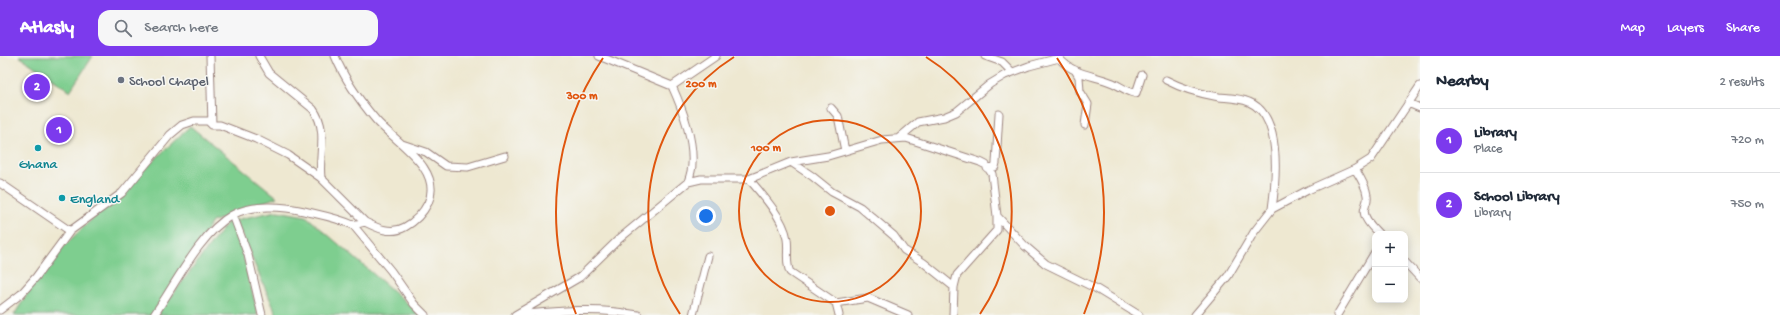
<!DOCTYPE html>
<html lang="en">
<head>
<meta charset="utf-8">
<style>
  :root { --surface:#fff; --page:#f6f6f7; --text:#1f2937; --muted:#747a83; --line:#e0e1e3; --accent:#7c3aed }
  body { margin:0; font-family:"Gochi Hand",sans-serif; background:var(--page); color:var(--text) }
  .controls { position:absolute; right:12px; bottom:12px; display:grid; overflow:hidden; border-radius:8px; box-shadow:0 2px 10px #0003 }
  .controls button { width:36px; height:36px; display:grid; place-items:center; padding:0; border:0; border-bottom:1px solid var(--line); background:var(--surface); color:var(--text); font:20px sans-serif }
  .you { position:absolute; left:706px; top:160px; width:14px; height:14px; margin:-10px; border:3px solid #fff; border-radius:50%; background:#1a73e8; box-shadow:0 0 0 6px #1a73e833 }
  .badge { display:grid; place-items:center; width:26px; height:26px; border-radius:50%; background:var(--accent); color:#fff; font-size:13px; font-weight:700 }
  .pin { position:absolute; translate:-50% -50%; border:2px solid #fff; box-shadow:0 1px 4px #0006 }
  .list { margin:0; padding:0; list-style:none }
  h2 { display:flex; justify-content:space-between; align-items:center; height:52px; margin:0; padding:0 16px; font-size:17px }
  h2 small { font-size:13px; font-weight:400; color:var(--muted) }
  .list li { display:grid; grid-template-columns:26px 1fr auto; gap:12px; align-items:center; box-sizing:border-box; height:64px; padding:0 16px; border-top:1px solid var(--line) }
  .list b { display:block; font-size:15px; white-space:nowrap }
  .list p { margin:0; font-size:13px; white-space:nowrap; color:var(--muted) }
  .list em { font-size:13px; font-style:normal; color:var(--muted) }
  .icon { flex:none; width:22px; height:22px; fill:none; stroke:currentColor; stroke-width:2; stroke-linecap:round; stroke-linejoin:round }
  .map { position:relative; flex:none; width:1420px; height:259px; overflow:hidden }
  header { display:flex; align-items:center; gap:24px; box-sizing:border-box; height:56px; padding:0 20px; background:var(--accent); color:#fff }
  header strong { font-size:19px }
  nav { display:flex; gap:22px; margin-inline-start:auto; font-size:14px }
  .search { width:280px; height:36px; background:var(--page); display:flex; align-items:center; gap:10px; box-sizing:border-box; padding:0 14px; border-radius:12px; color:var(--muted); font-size:15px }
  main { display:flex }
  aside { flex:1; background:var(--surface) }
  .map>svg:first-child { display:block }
  .green { fill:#7ece8f; stroke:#64765d }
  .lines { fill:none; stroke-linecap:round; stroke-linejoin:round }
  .minor-casing { stroke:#9c847e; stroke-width:9 }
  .minor { stroke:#fff; stroke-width:7 }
  .ring { fill:none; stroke:#e0560e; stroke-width:2 }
  .worship-dot { fill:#6b7280; stroke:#f6f6f2; stroke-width:1.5 }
  .culture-dot { fill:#0f9aa8; stroke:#f6f6f2; stroke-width:1.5 }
  .labels { text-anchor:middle; stroke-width:3; stroke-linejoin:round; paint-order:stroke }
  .worship-label { font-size:14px; fill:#5b616d; stroke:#f6f6f2; text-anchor:start }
  .culture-label { font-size:14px; fill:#0d838f; stroke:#f6f6f2 }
  .centre { fill:#e0560e; stroke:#f6f6f2; stroke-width:2 }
  .ring-label { font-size:12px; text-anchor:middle; font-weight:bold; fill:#e0560e; stroke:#f6f6f2; stroke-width:3; stroke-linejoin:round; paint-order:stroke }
</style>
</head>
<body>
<header>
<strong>Atlasly</strong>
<div class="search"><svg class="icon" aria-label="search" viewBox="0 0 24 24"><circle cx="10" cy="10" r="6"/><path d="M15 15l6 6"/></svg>Search here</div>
<nav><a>Map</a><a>Layers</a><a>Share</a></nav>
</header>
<main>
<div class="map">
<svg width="1420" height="259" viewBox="0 0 1420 259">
  <rect width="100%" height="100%" fill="#f6f6f2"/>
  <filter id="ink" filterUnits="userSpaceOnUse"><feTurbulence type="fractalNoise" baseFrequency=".025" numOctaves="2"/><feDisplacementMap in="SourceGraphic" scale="8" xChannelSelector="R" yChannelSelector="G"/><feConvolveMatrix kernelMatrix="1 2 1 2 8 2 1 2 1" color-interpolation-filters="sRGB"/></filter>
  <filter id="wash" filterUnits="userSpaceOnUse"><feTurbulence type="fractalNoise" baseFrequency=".012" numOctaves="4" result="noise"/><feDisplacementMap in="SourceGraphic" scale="16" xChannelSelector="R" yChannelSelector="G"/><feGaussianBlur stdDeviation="0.9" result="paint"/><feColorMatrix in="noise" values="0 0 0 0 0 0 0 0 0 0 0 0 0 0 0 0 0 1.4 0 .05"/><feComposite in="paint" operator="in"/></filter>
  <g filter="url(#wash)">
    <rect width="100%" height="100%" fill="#eee8d1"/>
    <!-- green -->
    <path class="green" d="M19,0H93L70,35Z
      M190,70L277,141L212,166L152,259H14L48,205Z
      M277,155L306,160L421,259H277L235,164Z
      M233,159L258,259H157Z"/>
  </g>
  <g filter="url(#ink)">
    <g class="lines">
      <!-- minor casing -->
      <g class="minor-casing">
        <path id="minor" d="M210,0L212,69
          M259,0L269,17L313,53C329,75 318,98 321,122
          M599,0L672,30C682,52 694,82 692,108C692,114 690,120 688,126
          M985,0L1002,6L1012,16
          M1059,2C1073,19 1094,19 1113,27C1120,30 1126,35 1134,37H1136L1142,19
          M1075,14L1079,21L1080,35L1088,48L1085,69
          M1166,24C1183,33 1201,38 1219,41C1229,42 1240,42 1249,46C1283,60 1276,124 1272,153
          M672,30L716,0
          M1408,47L1420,52
          M831,52L838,60L845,95L882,84L906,82L980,106L986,109L992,118L997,160L1025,190L1046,208L1095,232L1139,259
          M899,82L918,66L944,61L956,56L990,28L1005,19L1029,10L1059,2
          M402,88L426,96L446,110L468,111L505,100
          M791,106L812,120L832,136L860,151L894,180L904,194L924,207L954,231
          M987,112L995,111L996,107L999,58
          M1355,113C1360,121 1366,130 1367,139C1368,145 1366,146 1365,151C1361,161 1373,172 1379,178
          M749,123C762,138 784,163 787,183C789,194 785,206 790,216L836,247L839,259
          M0,127L70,175
          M233,159L248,199L262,259
          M353,169L391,215L414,248L425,259
          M1405,206L1420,222
          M836,247L868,242L908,259
          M0,254L21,238L36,221L70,175L122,137L170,79L182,69L194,65H208L212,69H220L256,83L288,99L321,122L365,166
          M154,259C175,229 200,177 232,159C253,148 282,150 304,155C321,159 338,162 353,169L365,166C377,172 391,179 405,171C414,166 423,157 428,147C444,113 395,86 376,64C359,44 345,24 335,0
          M515,259L580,221L619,183L688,126L701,123H749L791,106L828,100L845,95
          M517,259C556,255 599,251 638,259
          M693,259L708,200
          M953,259L954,231L957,219L997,174V160
          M1195,259L1228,220L1254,176L1272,153L1308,134L1355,113L1371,103L1420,30
          M1337,259L1375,196"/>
      </g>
      <!-- minor -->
      <use href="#minor" class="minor"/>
    </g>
  </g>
  <!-- distance rings -->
  <g class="ring">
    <circle cx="830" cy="155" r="91"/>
    <path d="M680 258A182 182 0 0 1 734 1M926 1A182 182 0 0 1 980 258"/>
    <path d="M576 258A274 274 0 0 1 603 2M1057 2A274 274 0 0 1 1084 258"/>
  </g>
  <!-- markers -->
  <circle class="worship-dot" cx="121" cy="24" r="4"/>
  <g class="culture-dot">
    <circle cx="38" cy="92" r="4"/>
    <circle cx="62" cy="142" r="4"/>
  </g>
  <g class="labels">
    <!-- worship labels -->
    <g class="worship-label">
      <text x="129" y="29">School Chapel</text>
    </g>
    <!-- culture labels -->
    <g class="culture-label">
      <text x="38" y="112">Ghana</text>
      <text x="70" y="147" text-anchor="start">England</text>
    </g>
  </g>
  <circle cx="830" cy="155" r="6" class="centre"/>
  <g class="ring-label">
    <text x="701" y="31">200 m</text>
    <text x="582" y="43">300 m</text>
    <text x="766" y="95">100 m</text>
  </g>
</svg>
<div class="controls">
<button>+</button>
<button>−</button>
</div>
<div class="you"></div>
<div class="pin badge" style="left:59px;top:74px">1</div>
<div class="pin badge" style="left:37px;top:31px">2</div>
</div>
<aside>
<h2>Nearby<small>2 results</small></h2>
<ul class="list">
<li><span class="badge">1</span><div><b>Library</b><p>Place</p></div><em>720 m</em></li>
<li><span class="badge">2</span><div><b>School Library</b><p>Library</p></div><em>750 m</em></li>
</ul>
</aside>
</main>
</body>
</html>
